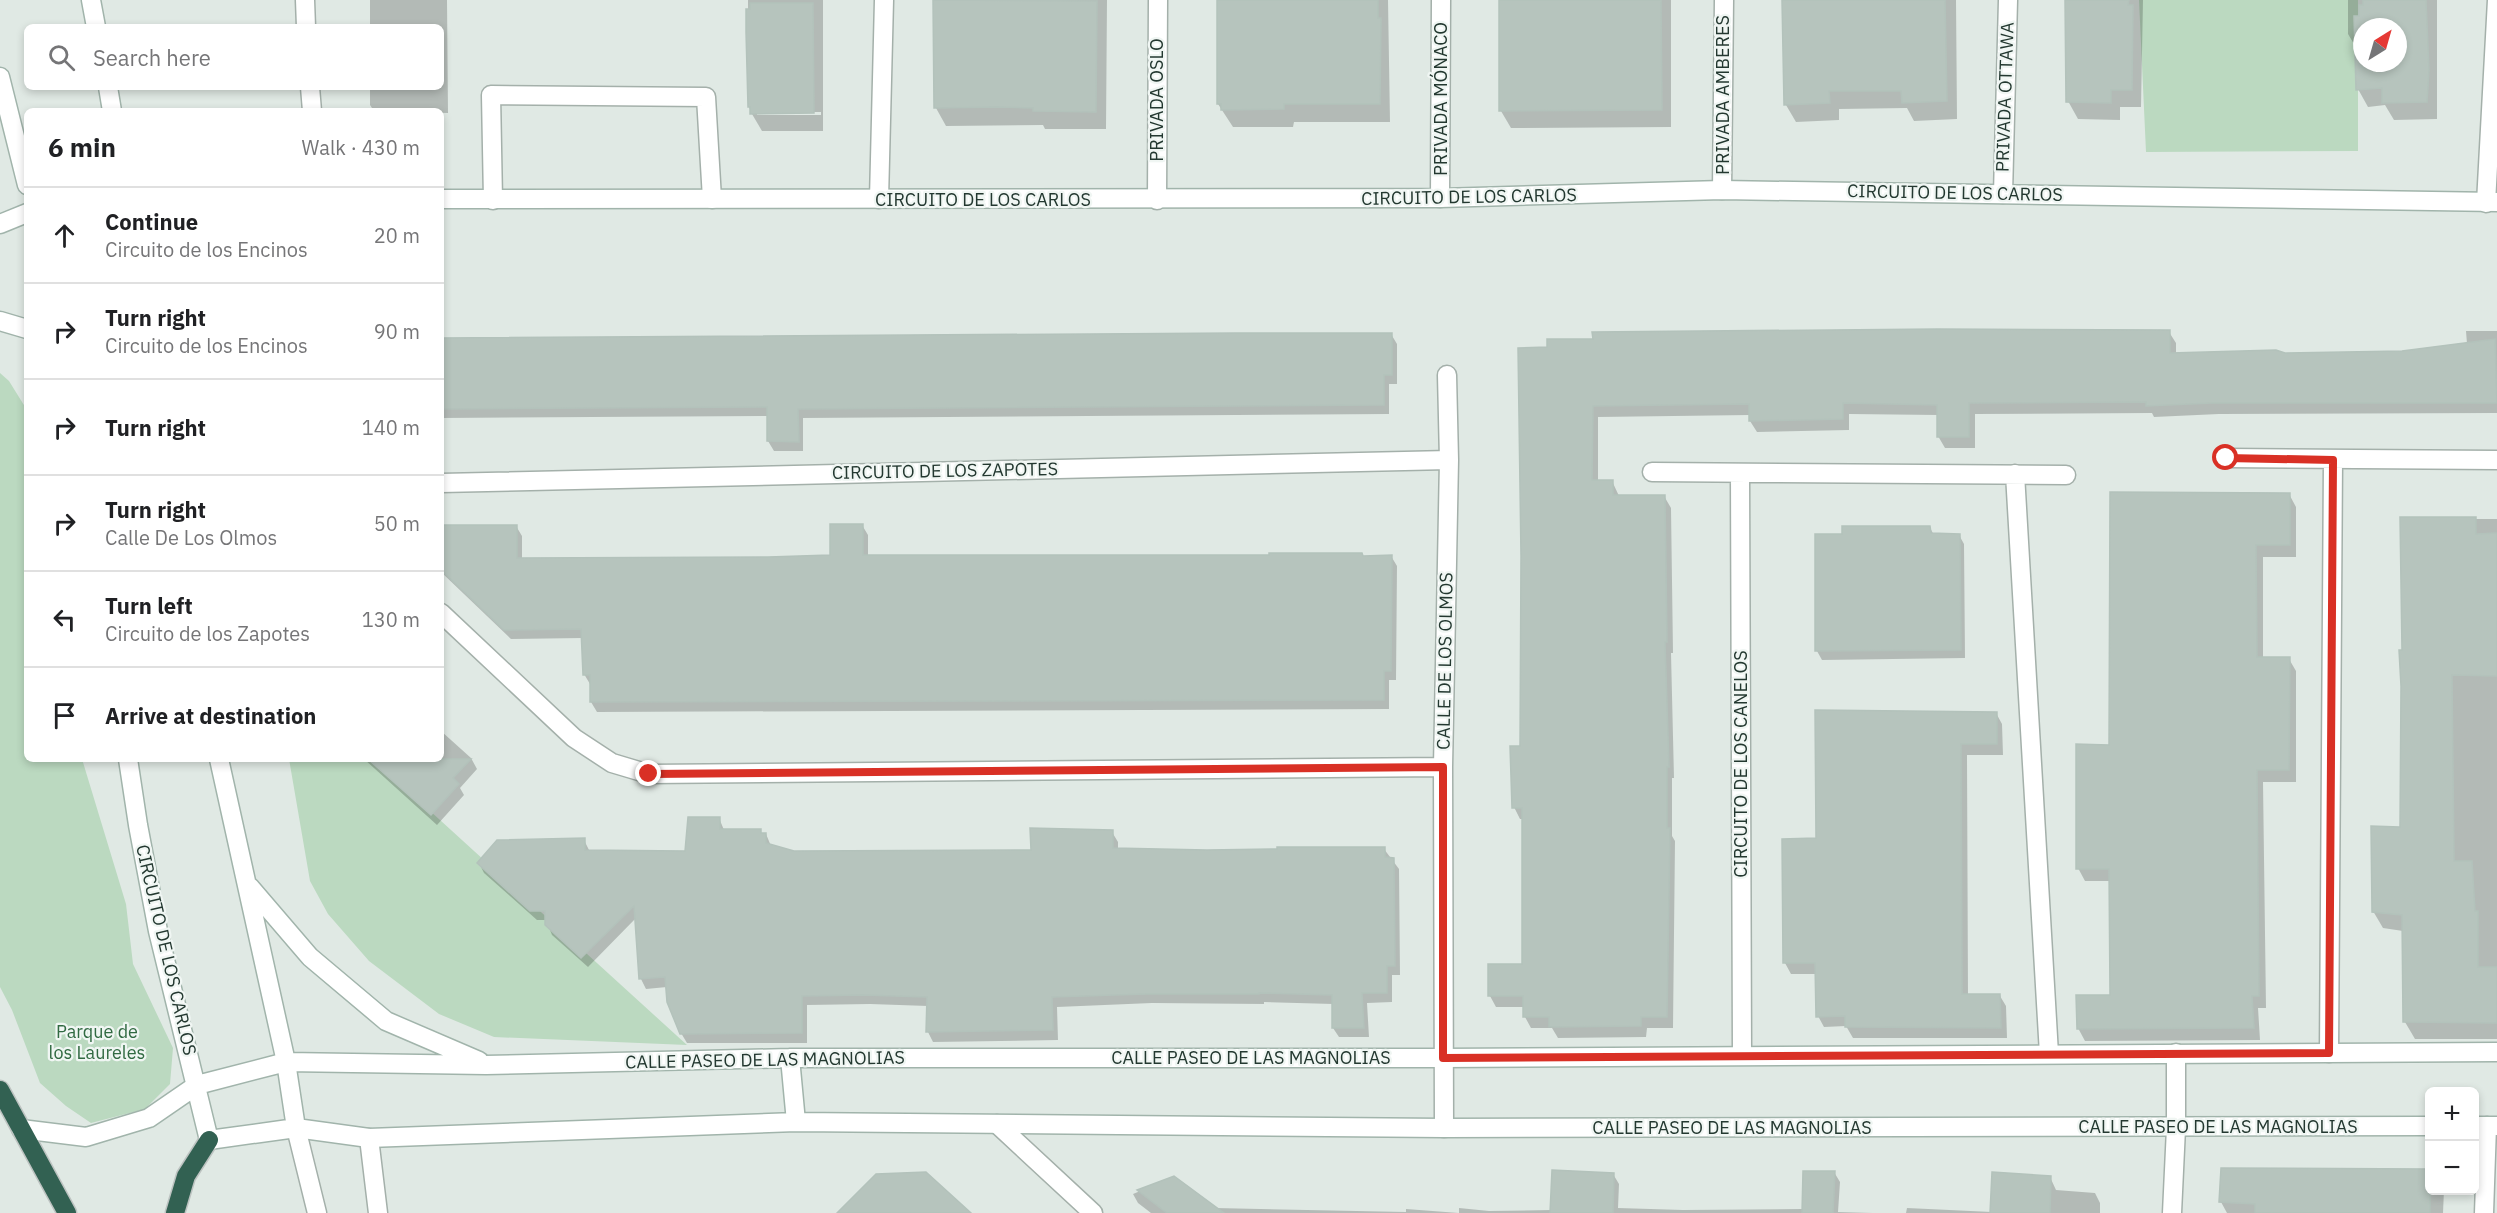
<!DOCTYPE html>
<html lang="en">
<head>
<meta charset="utf-8">
<style>
  :root { --surface:#fff; --page:#f6f6f6; --text:#202124; --muted:#757577; --line:#e0e0e0 }
  body { margin:0; font-family:"IBM Plex Sans",sans-serif; background:var(--page); color:var(--text) }
  .controls { position:absolute; right:18px; bottom:18px; display:grid; overflow:hidden; border-radius:9px; box-shadow:0 3px 9px #0003 }
  .controls button { width:54px; height:54px; display:grid; place-items:center; padding:0; border:0; border-bottom:2px solid var(--line); background:var(--surface); color:var(--text); font:30px sans-serif }
  .compass { position:absolute; left:2353px; top:18px; width:54px; height:54px; border-radius:50%; background:var(--surface); box-shadow:0 3px 9px #0003; rotate:37deg }
  .stop { position:absolute; width:18px; height:18px; margin:-14px; border:4px solid #d93025; border-radius:50%; background:#fff }
  .stop.end { background:#d93025; border-color:#fff; box-shadow:0 2px 6px #0008 }
  .list { margin:0; padding:0; list-style:none }
  h2 { display:flex; justify-content:space-between; align-items:center; height:78px; margin:0; padding:0 24px; font-size:26px }
  h2 small { font-size:20px; font-weight:400; color:var(--muted) }
  .list li { display:grid; grid-template-columns:39px 1fr auto; gap:18px; align-items:center; box-sizing:border-box; height:96px; padding:0 24px; border-top:2px solid var(--line) }
  .list b { display:block; font-size:22px; white-space:nowrap }
  .list p { margin:0; font-size:20px; white-space:nowrap; color:var(--muted) }
  .list em { font-size:20px; font-style:normal; color:var(--muted) }
  .icon { flex:none; width:33px; height:33px; fill:none; stroke:currentColor; stroke-width:2; stroke-linecap:round; stroke-linejoin:round }
  .map { position:relative; flex:none; width:2497px; height:1213px; overflow:hidden }
  .search { position:absolute; background:var(--surface); box-shadow:0 3px 9px #0003; left:24px; top:24px; width:420px; height:66px; display:flex; align-items:center; gap:15px; box-sizing:border-box; padding:0 21px; border-radius:9px; color:var(--muted); font-size:22px }
  .panel { position:absolute; background:var(--surface); box-shadow:0 3px 9px #0003; left:24px; top:108px; width:420px; height:654px; border-radius:9px }
  .map>svg:first-child { display:block }
  .green { fill:#bbd9c0 }
  .shadow { fill:#0003; fill-rule:evenodd }
  .building { fill:#b6c4bd; stroke:#b3c2bb; stroke-width:1.5; fill-rule:evenodd }
  .lines { fill:none; stroke-linecap:round; stroke-linejoin:round }
  .lane-casing { stroke:#a4b0aa; stroke-width:21 }
  .street-casing { stroke:#a4b0aa; stroke-width:21 }
  .secondary-casing { stroke:#a1b4ab; stroke-width:21 }
  .highway-casing { stroke:#bdc3c1; stroke-width:21 }
  .lane { stroke:#fff; stroke-width:18 }
  .street { stroke:#fff; stroke-width:18 }
  .secondary { stroke:#fff; stroke-width:18 }
  .highway { stroke:#326152; stroke-width:18 }
  .route { stroke:#d93025; stroke-width:8 }
  .labels { text-anchor:middle; stroke-width:4.5; stroke-linejoin:round; paint-order:stroke }
  .street-label { font-size:18px; fill:#233830; stroke:#f0f6f3 }
  .park-label { font-size:18px; fill:#316a42; stroke:#f0f6f3 }
</style>
</head>
<body>
<div class="map">
<svg width="2497" height="1213" viewBox="0 0 2497 1213">
  <rect width="100%" height="100%" fill="#e0e9e4"/>
  <!-- green -->
  <path class="green" d="M2139,0H2358V151L2146,152Z
    M0,373L9,381L27,410V759H82L126,904L133,964L173,1048L170,1084L145,1109L91,1123L66,1106L40,1083L12,1010L0,987Z
    M289,759H373L687,1045L494,1037L439,1014L369,961L328,914L310,881Z"/>
  <!-- shadow -->
  <path class="shadow" d="M370,0H447L448,113L374,111L370,105V87H441V27H370Z
    M748,0H823V131H762L752,114L749,107ZM757,112H821V115H757Z
    M935,0H1107L1106,129H1045L1043,125L946,126L936,108Z
    M1218,0H1388L1390,122H1294L1293,127H1233L1218,104Z
    M1501,0H1671V127L1511,128L1501,111Z
    M1785,0H1956L1957,119L1914,121L1907,108L1839,109V120L1796,122L1786,105Z
    M2067,0H2143L2141,107H2120V120L2078,119L2068,101Z
    M2348,0H2437V119L2394,120L2385,105L2368,107L2358,89L2357,49L2348,34ZM2362,27H2398V63H2362Z
    M2466,331H2497V413L2219,414L2154,417L2152,413L1975,414V448H1945L1938,436V415L1849,414V430L1757,432L1750,421V415L1598,417V481H1612L1619,496H1664L1671,508L1673,653H1671L1674,778H1672V836L1675,841L1673,1028H1647L1646,1037L1558,1038L1552,1028H1531L1525,1017L1524,1007H1496L1490,996L1523,966V819H1520L1514,807L1521,748L1523,556L1520,349L2169,332L2176,343V355L2402,353L2467,344Z
    M1391,334L1397,344V384H1389V414L803,418V451H774L768,441V416L441,418V339Z
    M2289,494L2296,507V557H2263V658L2289,659L2296,671V782H2263L2266,1008H2258L2260,1040L2085,1041L2078,1028L2112,997L2111,881H2085L2078,868L2110,746Z
    M2402,519H2497V1039H2415L2405,1022L2403,931L2383,928L2373,911L2401,828L2403,651Z
    M862,525L868,535V556L1363,558L1391,556L1397,566L1396,680H1389V709L597,712L591,702L590,684L584,674L583,638L511,639L441,572V527L516,526L522,536V559L831,557Z
    M1930,528L1934,535H1959L1964,544L1965,658L1822,660L1817,651L1843,536Z
    M1996,713L2002,724L2003,755H1967L1968,996H2000L2006,1006L2007,1038H1853L1846,1026L1824,1027L1818,1016L1817,974H1791L1785,963L1817,840Z
    M441,731L471,758L477,769L460,788L464,795L437,825L364,759H441Z
    M719,818L724,830L760,831L762,834H766L771,846L794,852H1032L1112,832L1118,842V850L1207,851L1384,849L1399,869L1400,975H1392V1002L1367,1003L1369,1037H1339L1333,1028V1004L1264,1002V1004L1152,1003L1057,1007L1058,1040L933,1042L928,1032V1006L870,1004L807,1005V1043H687L681,1033L667,987L646,989L641,979L636,918L588,967L552,935L546,920H537L484,873L479,863L584,840L590,852H687Z
    M1834,1172L1840,1182L1838,1212L1873,1213H1151L1138,1203L1133,1194L1174,1177L1215,1208L1406,1212V1209L1459,1213V1208L1489,1211L1552,1210L1613,1174L1619,1184L1618,1208L1683,1210L1803,1209Z
    M2050,1177L2056,1190L2095,1193L2100,1203V1213H1906L1907,1208L1992,1212Z
    M2444,1190L2443,1213H2227L2221,1202Z"/>
  <!-- building -->
  <path class="building" d="M933,0L1097,1L1096,112L1033,111V108L997,107L934,108Z
    M1217,0H1378V18H1381L1380,104H1284V109L1221,110V104H1217Z
    M1499,0H1661L1662,110L1499,111Z
    M1782,0H1945L1947,101L1902,103L1901,91H1829L1830,103L1784,105Z
    M2065,0H2129L2128,5H2133L2132,90H2111V103L2066,102Z
    M2363,0H2426L2429,70L2427,102L2382,103V88L2356,90L2354,16H2359V5H2363ZM2362,27H2398V63H2362Z
    M750,3H813L814,113L750,114V107H748L746,32V9H750Z
    M1938,329L2170,330V353L2276,350L2285,353L2402,351L2495,339L2497,403H2212L2146,406V402L1969,403V437H1937V405L1843,403V419L1749,421V404L1593,406L1592,480H1613V495H1665L1667,642H1665L1669,767H1667V828H1670L1667,1017H1641V1026L1549,1027V1017H1523V996H1488V964H1522V808H1512L1510,746H1520L1521,556L1518,348L1547,347V339H1593L1592,332Z
    M1236,333H1392V375H1384V405L798,409L799,442L767,441V407L441,409V338Z
    M2110,492L2290,493V545H2256L2257,657H2290L2289,770H2257L2259,996H2252L2254,1028L2077,1029L2076,995H2110L2109,869H2076V744L2109,745Z
    M2400,517H2476V534L2497,533V676L2452,675L2454,861H2472L2475,911H2478V967H2497V1023L2403,1022L2402,915L2372,912L2371,826L2400,827L2401,686L2399,650H2402Z
    M830,524H863V555H1269V553H1362L1363,556L1392,555L1391,671H1384V700L590,702V675H583L581,629L504,630L441,570V525H517V558L768,557L830,555Z
    M1842,526H1930L1931,533L1960,534L1961,650L1815,651V534H1842Z
    M1815,710L1997,712V744H1961L1962,994H2000L2001,1028L1845,1027V1016L1816,1017L1815,963H1783L1782,839L1816,838Z
    M368,759H471L453,778L459,784L431,815Z
    M688,817H720V829H761V833H766V843L794,851L1031,850L1030,828L1113,830V848L1207,850L1277,849V847H1385V857L1394,858L1395,966H1387V993H1362L1364,1028H1332V995L1259,993V994H1146L1052,997L1053,1030L926,1032L927,997L863,995L802,996V1033L680,1034L667,1002L665,977L639,979L634,906L581,958L545,925V911H530L477,863L497,840L585,838V850L685,851Z
    M2221,1168L2430,1169V1213H2255V1204L2219,1202Z
    M1552,1170L1614,1173L1613,1213H1550Z
    M1803,1171H1835L1833,1213H1802Z
    M926,1172L971,1213H837L876,1174Z
    M1992,1172L2051,1176L2050,1213H1990Z
    M1174,1176L1224,1213H1167L1137,1190Z"/>
  <g class="lines">
    <!-- lane casing -->
    <g class="lane-casing">
      <path id="lane" d="M493,200L491,95L706,97L712,199
        M296,1128L317,1213"/>
    </g>
    <!-- street casing -->
    <g class="street-casing">
      <path id="street" d="M305,0L306,27
        M310,87L312,111
        M1722,190L1724,0
        M2003,194L2008,0
        M1440,198L1441,0
        M879,199L884,0
        M1157,200L1158,0
        M2486,203L2497,0
        M2226,458L2497,460
        M1652,472L2066,475
        M1740,473L1742,1055
        M2015,474L2049,1054
        M441,483L1449,460
        M441,613L574,738L612,763L649,774L1443,767
        M2329,1053L2333,460
        M997,1124L1093,1213
        M1444,1128L1443,767L1449,460L1447,375
        M369,1138L378,1213
        M2172,1213L2176,1128V1053
        M2484,1213L2487,1126"/>
    </g>
    <!-- secondary casing -->
    <g class="secondary-casing">
      <path id="secondary" d="M91,0L96,27
        M0,77L27,185
        M108,87L112,111
        M441,199L1440,198L1722,190L2497,202
        M0,224L27,213
        M0,321L27,329
        M128,759L138,825L158,931L209,1140L296,1128L369,1138L796,1122L1444,1128L2430,1126
        M219,759L286,1062L296,1128
        M250,887L310,957L386,1021L479,1061
        M790,1058L796,1122
        M2474,1126H2497
        M21,1129L86,1137L149,1118L197,1085L286,1062L486,1065L790,1058H1443L2497,1052"/>
    </g>
    <!-- highway casing -->
    <g class="highway-casing">
      <path id="highway" d="M0,1090L67,1213
        M175,1213L186,1176L209,1140"/>
    </g>
    <!-- lane -->
    <use href="#lane" class="lane"/>
    <!-- street -->
    <use href="#street" class="street"/>
    <!-- secondary -->
    <use href="#secondary" class="secondary"/>
    <!-- highway -->
    <use href="#highway" class="highway"/>
  </g>
  <g class="lines">
    <!-- route -->
    <path class="route" d="M649,774L1443,767V1058L2329,1053L2333,460L2226,458"/>
  </g>
  <g class="labels">
    <!-- street labels -->
    <g class="street-label">
      <text transform="translate(1723 95) rotate(-90)" y="6">PRIVADA AMBERES</text>
      <text transform="translate(2005 97) rotate(-88)" y="6">PRIVADA OTTAWA</text>
      <text transform="translate(1441 99) rotate(-90)" y="6">PRIVADA MÓNACO</text>
      <text transform="translate(1157 100) rotate(-90)" y="6">PRIVADA OSLO</text>
      <text transform="translate(1955 193) rotate(1)" y="6">CIRCUITO DE LOS CARLOS</text>
      <text transform="translate(1469 197) rotate(-1)" y="6">CIRCUITO DE LOS CARLOS</text>
      <text x="983" y="206">CIRCUITO DE LOS CARLOS</text>
      <text transform="translate(945 471) rotate(-1)" y="6">CIRCUITO DE LOS ZAPOTES</text>
      <text transform="translate(1445 661) rotate(-89)" y="6">CALLE DE LOS OLMOS</text>
      <text transform="translate(1741 764) rotate(-90)" y="6">CIRCUITO DE LOS CANELOS</text>
      <text transform="translate(166 950) rotate(77)" y="6">CIRCUITO DE LOS CARLOS</text>
      <text x="1251" y="1064">CALLE PASEO DE LAS MAGNOLIAS</text>
      <text transform="translate(765 1060) rotate(-1)" y="6">CALLE PASEO DE LAS MAGNOLIAS</text>
      <text x="2218" y="1133">CALLE PASEO DE LAS MAGNOLIAS</text>
      <text x="1732" y="1134">CALLE PASEO DE LAS MAGNOLIAS</text>
    </g>
    <!-- park labels -->
    <g class="park-label">
      <text x="97" y="1038">Parque de<tspan x="97" dy="21">los Laureles</tspan></text>
    </g>
  </g>
</svg>
<div class="controls">
<button>+</button>
<button>−</button>
</div>
<svg class="compass" viewBox="-18 -18 36 36"><path d="M0-13l5 13h-10z" fill="#e53935"/><path d="M0 13l5-13h-10z" fill="#757577"/></svg>
<div class="stop" style="left:2226px;top:458px"></div>
<div class="stop end" style="left:649px;top:774px"></div>
<div class="search"><svg class="icon" aria-label="search" viewBox="0 0 24 24"><circle cx="10" cy="10" r="6"/><path d="M15 15l6 6"/></svg>Search here</div>
<section class="panel">
<h2>6 min<small>Walk · 430 m</small></h2>
<ul class="list">
<li><svg class="icon" aria-label="ahead" viewBox="0 0 24 24"><path d="M12 20V5M6 11l6-6 6 6"/></svg><div><b>Continue</b><p>Circuito de los Encinos</p></div><em>20 m</em></li>
<li><svg class="icon" aria-label="right" viewBox="0 0 24 24"><path d="M7 20v-9h11M14 6l5 5-5 5"/></svg><div><b>Turn right</b><p>Circuito de los Encinos</p></div><em>90 m</em></li>
<li><svg class="icon" aria-label="right" viewBox="0 0 24 24"><path d="M7 20v-9h11M14 6l5 5-5 5"/></svg><div><b>Turn right</b></div><em>140 m</em></li>
<li><svg class="icon" aria-label="right" viewBox="0 0 24 24"><path d="M7 20v-9h11M14 6l5 5-5 5"/></svg><div><b>Turn right</b><p>Calle De Los Olmos</p></div><em>50 m</em></li>
<li><svg class="icon" aria-label="left" viewBox="0 0 24 24"><path d="M17 20v-9H6M10 6l-5 5 5 5"/></svg><div><b>Turn left</b><p>Circuito de los Zapotes</p></div><em>130 m</em></li>
<li><svg class="icon" aria-label="arrive" viewBox="0 0 24 24"><path d="M6 21V4h12l-3 4 3 4H6"/></svg><div><b>Arrive at destination</b></div></li>
</ul>
</section>
</div>
</body>
</html>
